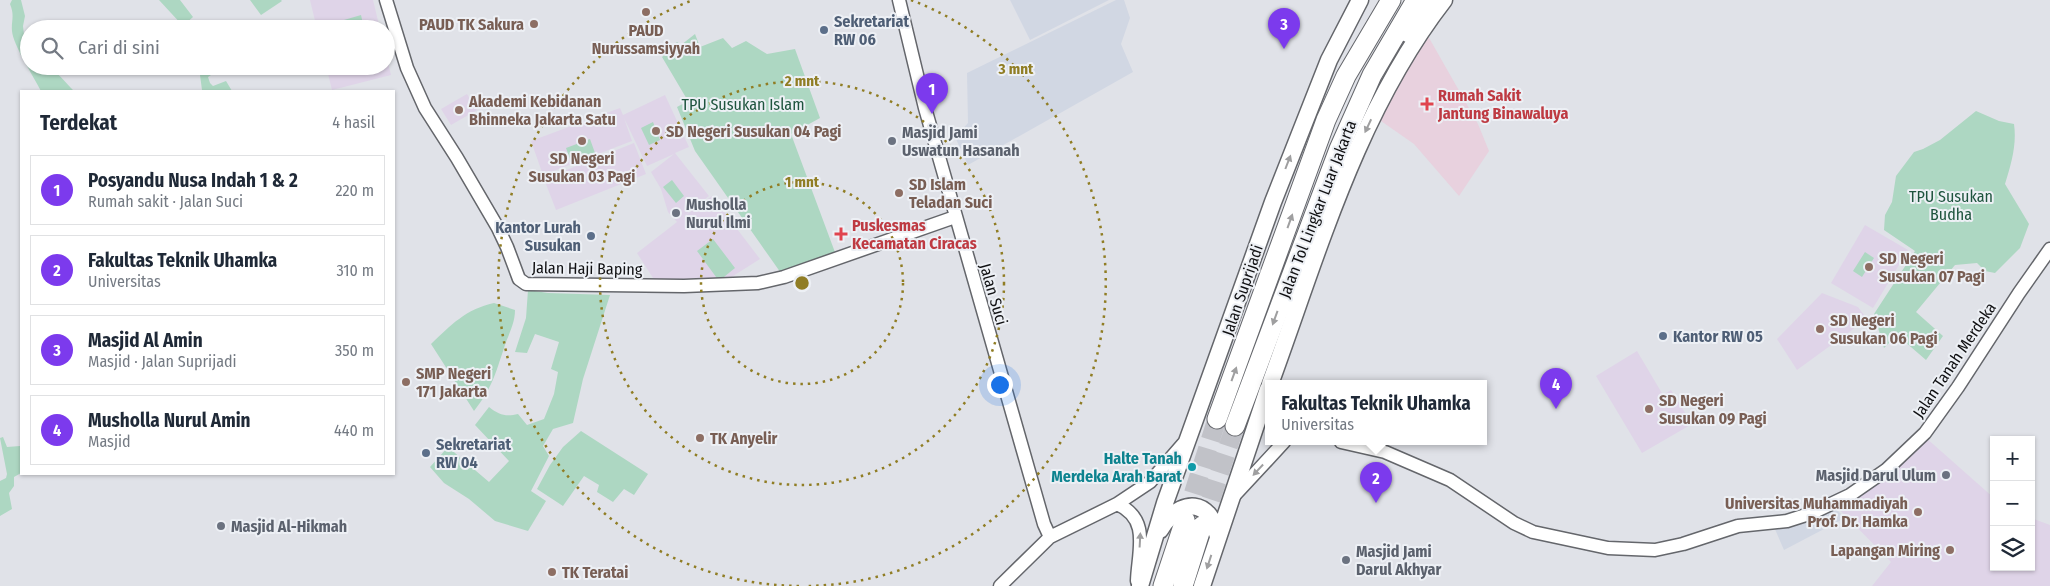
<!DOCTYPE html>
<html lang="id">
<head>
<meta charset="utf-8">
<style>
  :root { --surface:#fff; --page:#f6f6f7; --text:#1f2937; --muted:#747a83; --line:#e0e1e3; --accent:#7c3aed }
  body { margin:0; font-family:"Fira Sans Condensed",sans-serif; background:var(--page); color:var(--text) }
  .controls { position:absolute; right:15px; bottom:15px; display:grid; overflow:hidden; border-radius:0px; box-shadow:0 1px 4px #0004 }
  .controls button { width:45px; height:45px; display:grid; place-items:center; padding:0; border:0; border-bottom:1px solid var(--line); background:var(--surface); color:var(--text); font:25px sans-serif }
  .you { position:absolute; left:999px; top:384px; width:18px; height:18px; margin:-12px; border:4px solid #fff; border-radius:50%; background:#1a73e8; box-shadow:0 0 0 8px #1a73e833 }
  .badge { display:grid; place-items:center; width:32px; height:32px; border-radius:50%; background:var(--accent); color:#fff; font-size:16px; font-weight:700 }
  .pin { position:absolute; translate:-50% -41px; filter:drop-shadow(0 1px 2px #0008) }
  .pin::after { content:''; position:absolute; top:26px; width:18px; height:15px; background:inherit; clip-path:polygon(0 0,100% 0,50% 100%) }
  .popup { position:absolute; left:1265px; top:380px; width:222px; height:65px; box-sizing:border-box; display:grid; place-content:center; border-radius:0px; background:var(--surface); filter:drop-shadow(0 1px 4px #0005); font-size:16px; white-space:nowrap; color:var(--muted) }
  .popup b { font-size:19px; color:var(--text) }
  .popup::after { content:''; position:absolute; left:50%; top:100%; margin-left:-10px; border:10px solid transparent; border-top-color:var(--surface) }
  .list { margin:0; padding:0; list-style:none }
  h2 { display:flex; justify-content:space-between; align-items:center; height:65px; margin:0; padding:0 20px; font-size:21px }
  h2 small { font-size:16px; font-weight:400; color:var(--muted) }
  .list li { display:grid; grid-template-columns:32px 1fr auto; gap:15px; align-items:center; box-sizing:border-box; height:70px; margin:0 10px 10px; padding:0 10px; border:1px solid var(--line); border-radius:0px }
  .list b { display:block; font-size:19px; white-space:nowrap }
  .list p { margin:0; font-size:16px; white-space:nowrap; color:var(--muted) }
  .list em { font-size:16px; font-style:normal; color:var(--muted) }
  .icon { flex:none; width:28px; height:28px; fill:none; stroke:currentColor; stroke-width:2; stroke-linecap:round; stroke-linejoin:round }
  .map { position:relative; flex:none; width:2050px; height:586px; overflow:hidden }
  .search { position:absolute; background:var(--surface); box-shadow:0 1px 4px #0004; left:20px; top:20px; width:375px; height:55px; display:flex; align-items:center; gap:12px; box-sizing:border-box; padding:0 18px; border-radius:28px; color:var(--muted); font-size:19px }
  .panel { position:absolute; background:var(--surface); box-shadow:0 1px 4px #0004; left:20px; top:90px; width:375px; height:385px; border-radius:0px }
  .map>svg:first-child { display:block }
  .built { fill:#d1d7e3 }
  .education { fill:#dfd4e8 }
  .medical { fill:#e8d1de }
  .green { fill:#add7c2 }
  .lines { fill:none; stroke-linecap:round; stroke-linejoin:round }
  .highway-tunnel { stroke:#c1c2c8; stroke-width:19; stroke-dasharray:19 9; stroke-linecap:butt }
  .minor-casing { stroke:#64666b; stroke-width:15 }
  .major-casing { stroke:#64666b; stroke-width:19 }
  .highway-casing { stroke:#64666b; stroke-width:21 }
  .minor { stroke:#fff; stroke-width:12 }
  .major { stroke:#fff; stroke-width:16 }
  .highway { stroke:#fff; stroke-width:19 }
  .oneway { fill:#9f9fa0 }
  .ring { fill:none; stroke:#907d24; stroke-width:2.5; stroke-dasharray:2.5 5 }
  .education-dot { fill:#8d6e63; stroke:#edf0f5; stroke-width:2 }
  .service-dot { fill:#5c6f8a; stroke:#edf0f5; stroke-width:2 }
  .health-dot { fill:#e0444e; stroke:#edf0f5; stroke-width:2 }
  .worship-dot { fill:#6b7280; stroke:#edf0f5; stroke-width:2 }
  .culture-dot { fill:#0f9aa8; stroke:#edf0f5; stroke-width:2 }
  .labels { text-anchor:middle; stroke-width:4; stroke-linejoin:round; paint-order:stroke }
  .service-label { font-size:16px; font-weight:bold; fill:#4e5e75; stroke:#edf0f5; text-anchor:start }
  .education-label { font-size:16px; font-weight:bold; fill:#785e54; stroke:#edf0f5; text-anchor:start }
  .health-label { font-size:16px; font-weight:bold; fill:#be3a42; stroke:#edf0f5; text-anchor:start }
  .park-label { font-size:16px; fill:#1e543e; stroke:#edf0f5 }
  .worship-label { font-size:16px; font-weight:bold; fill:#5b616d; stroke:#edf0f5; text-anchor:start }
  .street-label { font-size:16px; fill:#101012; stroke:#edf0f5 }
  .culture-label { font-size:16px; font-weight:bold; fill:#0d838f; stroke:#edf0f5; text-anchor:end }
  .centre { fill:#907d24; stroke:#edf0f5; stroke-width:2.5 }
  .ring-label { font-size:15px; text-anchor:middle; font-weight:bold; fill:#907d24; stroke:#edf0f5; stroke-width:4; stroke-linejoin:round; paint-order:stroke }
</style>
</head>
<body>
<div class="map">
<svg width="2050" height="586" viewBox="0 0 2050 586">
  <rect width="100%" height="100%" fill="#e0e2e8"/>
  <!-- built -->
  <path class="built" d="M1010,0H1109L1030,40Z
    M1116,0H1124L1130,18L1121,44L1133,72L968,165L955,137L968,123L967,73Z
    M1834,507L1845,518L1784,550L1774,527Z"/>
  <!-- education -->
  <path class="education" d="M310,0H373L380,29H317Z
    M386,54L391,75L332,90L326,66H386Z
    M467,94L477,110L451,125L441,109Z
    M665,95L689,147L675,153L709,196L679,220L712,196L760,259L722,283L655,281L637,253L677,222L668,212L661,189L651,172L674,154L647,166L624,118L632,141L543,175L531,141L620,108L623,115Z
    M634,143L646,174L556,210L544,179Z
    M1865,225L1908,250L1873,308L1831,283Z
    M1822,293L1858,307L1867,319L1797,370L1777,339Z
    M1637,351L1663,395L1671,390L1692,424L1642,453L1596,376Z
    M1925,437L1994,498V567H2031V518L2050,525V586H1872L1891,562L1836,506Z"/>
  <!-- medical -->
  <path class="medical" d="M1424,29L1478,124L1489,151L1459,196L1414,144L1381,121L1393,87Z"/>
  <!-- green -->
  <path class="green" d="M12,0H21L25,16L23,26L25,44L29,48V66C56,66 56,73 74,91H41C34,77 13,45 12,31C11,21 15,16 10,4Z
    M159,0H180L193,17L183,26Z
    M250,0H281L282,1L261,15Z
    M361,15L363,24L375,21L377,29H346L344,20Z
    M695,34L700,47L723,38L732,48L746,41L767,54L795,49L820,118L791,134L836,255L783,276L695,151L677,107L688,101L662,57L677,42L681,45Z
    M212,69L217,71L208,77L210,83L213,86L226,81L232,91H200L202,90L200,75Z
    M1976,111L1999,121L2014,124C2017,145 2011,164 2005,184L2029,224L2020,248L1995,273L1985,271L1977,263L1955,265L1916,312L1943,336L1926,360L1897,335L1884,348L1874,314L1915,251L1884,230L1885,215L1892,202L1896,176L1914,152L1923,149L1940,140Z
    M653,122L660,140L649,145L641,128Z
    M590,139L595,153L571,162L566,148Z
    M672,180L684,196L676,203L663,187Z
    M713,239L735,268L719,281L697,251Z
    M1865,252L1874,258L1862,277L1853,271Z
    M528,290L548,293L610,295L583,379L573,423L553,429L543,446L549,456L531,491L546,501L528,531L495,521L469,499L444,483L430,467L448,447L489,482L509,461L475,425L489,407C499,415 506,417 518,414L527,425L544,419L554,394L558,372L551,369L559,342L535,334L527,353L515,352L526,318Z
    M494,303L515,310C515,324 508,335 504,348C495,375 492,388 474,411L431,344C451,325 466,309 494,303Z
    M581,431L648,474L634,495L624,489L613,502L597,492L599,485L584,476L563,506L537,489L550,465L563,447Z
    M3,437L7,447L20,446L21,473L14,477V486L9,493L12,509L0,516V481L6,478L7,474L0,438Z"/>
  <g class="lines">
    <!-- highway-tunnel -->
    <path class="highway-tunnel" d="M1185,520L1217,419
      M1202,526L1235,426"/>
    <!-- minor casing -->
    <g class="minor-casing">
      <path id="minor" d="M386,0L407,68L425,108L457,158L498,228L507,247L519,279L526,284L684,286L758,283L784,277L955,217
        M899,0L925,108L1044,524L1050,537
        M1341,442L1385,452L1450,480L1514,523L1533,532L1608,548L1655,550L1683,544L1738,526L1787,521L1812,513L1850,495L1886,470L1925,433L1958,387L2019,293L2050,249
        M1233,497L1284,442
        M1117,504C1151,519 1138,551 1137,581
        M1000,586L1050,537L1117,504L1150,482L1183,444"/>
    </g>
    <!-- major casing -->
    <g class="major-casing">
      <path id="major" d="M1270,384C1318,253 1357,112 1444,0
        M1160,530C1169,514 1191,496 1208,514C1214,520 1215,529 1218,536
        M1140,586L1165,503L1273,202L1329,60L1360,0
        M1202,586L1268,389"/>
    </g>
    <!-- highway casing -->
    <g class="highway-casing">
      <path id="highway" d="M1409,33L1433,0
        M1217,419L1326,120L1346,76L1391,0
        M1235,426L1339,149L1372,75L1416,0
        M1163,586L1185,520
        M1183,586L1202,526"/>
    </g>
    <!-- minor -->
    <use href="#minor" class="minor"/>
    <!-- major -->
    <use href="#major" class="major"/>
    <!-- highway -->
    <use href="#highway" class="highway"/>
  </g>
  <!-- one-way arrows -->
  <defs><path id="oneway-solid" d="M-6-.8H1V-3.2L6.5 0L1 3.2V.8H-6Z" transform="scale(1.25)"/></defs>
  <g class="oneway">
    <use href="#oneway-solid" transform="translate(1368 126) rotate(115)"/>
    <use href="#oneway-solid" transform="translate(1288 162) rotate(-69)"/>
    <use href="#oneway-solid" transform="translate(1290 221) rotate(-70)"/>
    <use href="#oneway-solid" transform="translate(1275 318) rotate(110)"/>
    <use href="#oneway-solid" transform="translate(1234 374) rotate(-70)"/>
    <use href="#oneway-solid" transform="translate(1258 470) rotate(133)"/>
    <use href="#oneway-solid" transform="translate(1140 540) rotate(-87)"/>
    <use href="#oneway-solid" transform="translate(1209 562) rotate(108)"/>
  </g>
  <!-- distance rings -->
  <g class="ring">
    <circle cx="802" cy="283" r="101"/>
    <circle cx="802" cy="283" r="202"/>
    <path d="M799 586A303 303 0 0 1 693 0M911 0A303 303 0 0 1 805 586"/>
  </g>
  <!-- markers -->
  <g class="education-dot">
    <circle cx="646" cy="12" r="5"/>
    <circle cx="534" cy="24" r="5"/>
    <circle cx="459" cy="110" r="5"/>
    <circle cx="656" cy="131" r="5"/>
    <circle cx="582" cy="141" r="5"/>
    <circle cx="899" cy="193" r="5"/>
    <circle cx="1869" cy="267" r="5"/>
    <circle cx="1820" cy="329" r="5"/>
    <circle cx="406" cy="382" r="5"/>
    <circle cx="1649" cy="409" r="5"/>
    <circle cx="700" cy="438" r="5"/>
    <circle cx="1918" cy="512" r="5"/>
    <circle cx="1950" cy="550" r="5"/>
    <circle cx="552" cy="572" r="5"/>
  </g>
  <g class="service-dot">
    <circle cx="824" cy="30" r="5"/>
    <circle cx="591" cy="236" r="5"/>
    <circle cx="1663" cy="336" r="5"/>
    <circle cx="426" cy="453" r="5"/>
  </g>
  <g class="health-dot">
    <path d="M1424.5 96.5h5v5h5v5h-5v5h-5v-5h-5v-5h5z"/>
    <path d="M838.5 226.5h5v5h5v5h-5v5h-5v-5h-5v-5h5z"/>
  </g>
  <g class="worship-dot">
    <circle cx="892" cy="141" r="5"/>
    <circle cx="676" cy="213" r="5"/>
    <circle cx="1946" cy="475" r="5"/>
    <circle cx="221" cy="526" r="5"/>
    <circle cx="1346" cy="560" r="5"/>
  </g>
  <circle class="culture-dot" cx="1192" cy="467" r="5"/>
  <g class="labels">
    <!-- service labels -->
    <g class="service-label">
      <text x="834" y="27">Sekretariat<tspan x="834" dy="18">RW 06</tspan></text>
      <text x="581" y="233" text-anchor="end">Kantor Lurah<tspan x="581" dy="18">Susukan</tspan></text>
      <text x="1673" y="342">Kantor RW 05</text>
      <text x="436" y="450">Sekretariat<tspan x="436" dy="18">RW 04</tspan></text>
    </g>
    <!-- education labels -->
    <g class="education-label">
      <text x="524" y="30" text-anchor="end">PAUD TK Sakura</text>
      <text x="646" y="36" text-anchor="middle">PAUD<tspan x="646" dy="18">Nurussamsiyyah</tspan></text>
      <text x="469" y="107">Akademi Kebidanan<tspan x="469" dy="18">Bhinneka Jakarta Satu</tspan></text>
      <text x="666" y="137">SD Negeri Susukan 04 Pagi</text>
      <text x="582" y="164" text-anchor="middle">SD Negeri<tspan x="582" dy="18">Susukan 03 Pagi</tspan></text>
      <text x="909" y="190">SD Islam<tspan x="909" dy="18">Teladan Suci</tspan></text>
      <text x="1879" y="264">SD Negeri<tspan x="1879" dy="18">Susukan 07 Pagi</tspan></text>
      <text x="1830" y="326">SD Negeri<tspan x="1830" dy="18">Susukan 06 Pagi</tspan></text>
      <text x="416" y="379">SMP Negeri<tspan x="416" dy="18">171 Jakarta</tspan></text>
      <text x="1659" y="406">SD Negeri<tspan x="1659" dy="18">Susukan 09 Pagi</tspan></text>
      <text x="710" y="444">TK Anyelir</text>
      <text x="1908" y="509" text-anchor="end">Universitas Muhammadiyah<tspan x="1908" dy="18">Prof. Dr. Hamka</tspan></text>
      <text x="1940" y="556" text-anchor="end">Lapangan Miring</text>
      <text x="562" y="578">TK Teratai</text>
    </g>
    <!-- health labels -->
    <g class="health-label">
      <text x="1438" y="101">Rumah Sakit<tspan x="1438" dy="18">Jantung Binawaluya</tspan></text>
      <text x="852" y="231">Puskesmas<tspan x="852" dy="18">Kecamatan Ciracas</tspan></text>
    </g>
    <!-- park labels -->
    <g class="park-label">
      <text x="743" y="110">TPU Susukan Islam</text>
      <text x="1951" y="202">TPU Susukan<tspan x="1951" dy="18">Budha</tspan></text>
    </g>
    <!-- worship labels -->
    <g class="worship-label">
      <text x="902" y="138">Masjid Jami<tspan x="902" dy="18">Uswatun Hasanah</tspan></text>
      <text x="686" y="210">Musholla<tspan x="686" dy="18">Nurul Ilmi</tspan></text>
      <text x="1936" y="481" text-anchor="end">Masjid Darul Ulum</text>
      <text x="231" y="532">Masjid Al-Hikmah</text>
      <text x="1356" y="557">Masjid Jami<tspan x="1356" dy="18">Darul Akhyar</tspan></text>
    </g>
    <!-- street labels -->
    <g class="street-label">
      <text transform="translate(1317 209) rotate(-69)" y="6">Jalan Tol Lingkar Luar Jakarta</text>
      <text transform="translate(587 268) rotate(1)" y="6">Jalan Haji Baping</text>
      <text transform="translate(1242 290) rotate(-71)" y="6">Jalan Suprijadi</text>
      <text transform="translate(994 294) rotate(74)" y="6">Jalan Suci</text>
      <text transform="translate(1954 360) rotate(-56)" y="6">Jalan Tanah Merdeka</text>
    </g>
    <!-- culture labels -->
    <g class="culture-label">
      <text x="1182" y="464">Halte Tanah<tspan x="1182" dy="18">Merdeka Arah Barat</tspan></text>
    </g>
  </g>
  <circle cx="802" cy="283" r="8" class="centre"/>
  <g class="ring-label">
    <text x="1016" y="74">3 mnt</text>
    <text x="802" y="86">2 mnt</text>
    <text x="802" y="187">1 mnt</text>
  </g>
</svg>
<div class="controls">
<button>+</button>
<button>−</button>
<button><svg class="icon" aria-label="layers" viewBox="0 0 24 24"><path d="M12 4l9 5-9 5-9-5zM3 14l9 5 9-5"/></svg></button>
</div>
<div class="you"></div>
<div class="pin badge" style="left:932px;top:114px">1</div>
<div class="pin badge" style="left:1376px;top:503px">2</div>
<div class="popup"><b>Fakultas Teknik Uhamka</b>Universitas</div>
<div class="pin badge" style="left:1284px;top:49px">3</div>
<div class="pin badge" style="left:1556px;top:409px">4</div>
<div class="search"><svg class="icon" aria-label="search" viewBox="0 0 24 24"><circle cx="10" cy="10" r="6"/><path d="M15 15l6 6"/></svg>Cari di sini</div>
<section class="panel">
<h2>Terdekat<small>4 hasil</small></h2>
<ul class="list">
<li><span class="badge">1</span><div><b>Posyandu Nusa Indah 1 &amp; 2</b><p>Rumah sakit · Jalan Suci</p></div><em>220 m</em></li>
<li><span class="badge">2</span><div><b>Fakultas Teknik Uhamka</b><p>Universitas</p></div><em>310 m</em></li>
<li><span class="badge">3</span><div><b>Masjid Al Amin</b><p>Masjid · Jalan Suprijadi</p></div><em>350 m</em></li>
<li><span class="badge">4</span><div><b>Musholla Nurul Amin</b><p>Masjid</p></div><em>440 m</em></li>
</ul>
</section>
</div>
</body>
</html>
